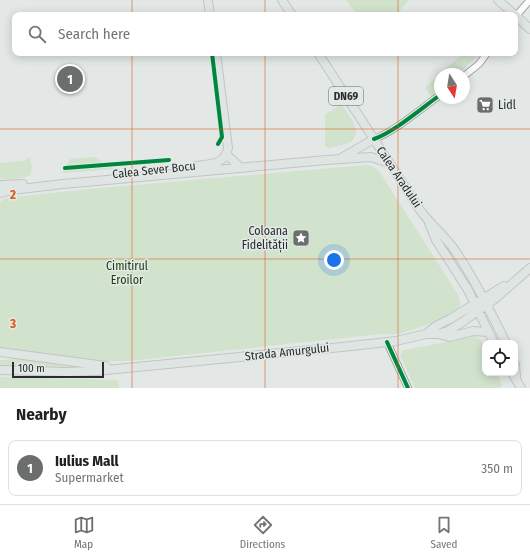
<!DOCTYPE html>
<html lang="en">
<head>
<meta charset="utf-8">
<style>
  :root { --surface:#fff; --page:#f2f2f2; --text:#202124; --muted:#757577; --line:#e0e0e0; --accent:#6b6e6d }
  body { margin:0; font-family:"Fira Sans Condensed",sans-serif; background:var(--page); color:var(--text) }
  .controls { position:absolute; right:12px; bottom:12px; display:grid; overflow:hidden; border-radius:8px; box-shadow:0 2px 10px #0003 }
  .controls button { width:36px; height:36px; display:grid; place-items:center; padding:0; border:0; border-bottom:1px solid var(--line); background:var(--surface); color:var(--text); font:20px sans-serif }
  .compass { position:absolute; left:434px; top:68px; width:36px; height:36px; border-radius:50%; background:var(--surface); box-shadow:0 2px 10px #0003; rotate:168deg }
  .scale { position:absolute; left:12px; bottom:10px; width:92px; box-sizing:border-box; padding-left:4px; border:2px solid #2a2d2c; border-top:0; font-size:11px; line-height:14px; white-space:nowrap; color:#2a2d2c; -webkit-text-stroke:3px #e2e9e7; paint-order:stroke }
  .you { position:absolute; left:334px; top:260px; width:14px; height:14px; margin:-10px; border:3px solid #fff; border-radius:50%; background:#1a73e8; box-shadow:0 0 0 6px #1a73e833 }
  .badge { display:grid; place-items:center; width:26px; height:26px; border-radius:50%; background:var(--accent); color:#fff; font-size:13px; font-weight:700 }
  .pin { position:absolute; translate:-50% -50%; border:2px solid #fff; box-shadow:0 1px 4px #0006 }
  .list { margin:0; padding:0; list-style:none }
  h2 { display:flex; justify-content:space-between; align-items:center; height:52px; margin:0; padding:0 16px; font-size:17px }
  h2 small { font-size:13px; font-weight:400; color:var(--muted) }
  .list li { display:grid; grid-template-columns:26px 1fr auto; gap:12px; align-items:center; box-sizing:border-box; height:56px; margin:0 8px 8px; padding:0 8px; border:1px solid var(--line); border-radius:8px }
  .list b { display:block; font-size:15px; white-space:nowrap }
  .list p { margin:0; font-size:13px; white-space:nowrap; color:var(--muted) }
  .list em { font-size:13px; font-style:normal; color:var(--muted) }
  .icon { flex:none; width:22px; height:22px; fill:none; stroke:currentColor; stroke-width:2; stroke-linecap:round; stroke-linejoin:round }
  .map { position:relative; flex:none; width:530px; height:388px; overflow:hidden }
  .search { position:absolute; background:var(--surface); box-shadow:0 2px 10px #0003; left:12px; right:12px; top:12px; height:44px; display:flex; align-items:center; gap:10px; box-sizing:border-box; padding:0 14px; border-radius:8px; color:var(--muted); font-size:15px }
  .sheet { height:116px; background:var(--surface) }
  nav { display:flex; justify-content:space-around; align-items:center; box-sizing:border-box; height:56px; border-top:1px solid var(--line); background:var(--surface); font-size:11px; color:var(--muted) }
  nav a { display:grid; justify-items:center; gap:2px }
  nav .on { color:var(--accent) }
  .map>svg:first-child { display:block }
  .green { fill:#d1e2cd }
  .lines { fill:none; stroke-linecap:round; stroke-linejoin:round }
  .minor-casing { stroke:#a0a4a3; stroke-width:8 }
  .major-casing { stroke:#c2c5c4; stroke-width:10 }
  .minor { stroke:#fbfcfb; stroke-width:6 }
  .major { stroke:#dfe5e2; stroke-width:8 }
  .cycleway-casing { stroke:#e2e9e7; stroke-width:6 }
  .cycleway { stroke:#00873e; stroke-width:4 }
  .grid { fill:none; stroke:#de570e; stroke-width:1; stroke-opacity:0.55 }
  .labels { text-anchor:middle; stroke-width:3; stroke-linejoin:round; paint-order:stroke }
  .shield { fill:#e2e9e7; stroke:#616564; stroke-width:1 }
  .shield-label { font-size:11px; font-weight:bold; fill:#2a2d2c }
  .poi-label { font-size:12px; fill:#2a2d2c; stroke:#e2e9e7; text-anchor:start }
  .street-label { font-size:12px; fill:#2a2d2c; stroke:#e2e9e7 }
  .park-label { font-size:12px; fill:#1a3c0a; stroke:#e2e9e7 }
  .grid-label { font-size:13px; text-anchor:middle; font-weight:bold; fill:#de570e; stroke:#e2e9e7; stroke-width:3; stroke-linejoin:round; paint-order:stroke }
</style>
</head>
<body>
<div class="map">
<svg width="530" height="388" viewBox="0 0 530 388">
  <rect width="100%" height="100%" fill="#e3e8e6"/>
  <!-- green -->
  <path class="green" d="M346,0H409L396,15H357Z
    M464,53H481L458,74H440Z
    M440,74V91L432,98L425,88Z
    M341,104C348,115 365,132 350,142C344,145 335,147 329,148L325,146V115Z
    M30,157L32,168L30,175C21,180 10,180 0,178V163L24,161Z
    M95,157L115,169L62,173L70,159Z
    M367,165L374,167L379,171L457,293C458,296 461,302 460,305C456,316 408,332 397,334C392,335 386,334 381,334L129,361C86,363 42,354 0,348V202L5,198L90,189Z
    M474,336C489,343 485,358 485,373H497L502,385L499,388H415L400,355L403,350L448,342L460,338Z
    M18,359L71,365L73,368L0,367V360Z
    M0,377L118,380L119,388H0Z"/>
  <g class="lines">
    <!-- minor casing -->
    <g class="minor-casing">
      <path id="minor" d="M515,17L530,0
        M464,76L479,64L487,53
        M374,139C394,132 422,108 440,95
        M387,342L408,388"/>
    </g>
    <!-- major casing -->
    <g class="major-casing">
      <path id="major" d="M208,0L210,15
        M282,0L292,15
        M498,0L515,15
        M515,15L530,29
        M318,53L420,210C430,224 444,235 454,249C474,278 490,311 506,343
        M227,155L240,167
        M343,157L374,139
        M196,166C210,164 225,165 228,148L216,53
        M0,185L23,184
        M0,193L12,190L63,184L326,160L371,157L389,163
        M429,223L436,240L468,290L494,343
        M426,334L436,326L450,319L504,286
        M438,334L449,337L473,331L488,332
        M0,352L106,366
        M515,364L516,377
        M0,370L66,372L96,371L342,347L396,341L426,334H437L448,331L464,321L496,298L530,268
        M512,373L521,388"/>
    </g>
    <!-- minor -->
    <use href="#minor" class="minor"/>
    <!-- major -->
    <use href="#major" class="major"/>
    <!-- cycleway casing -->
    <g class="cycleway-casing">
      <path id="cycleway" d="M212,53L222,137L218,144
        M374,139C394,132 422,108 440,95
        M65,168L169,160
        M387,342L408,388"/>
    </g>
    <!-- cycleway -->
    <use href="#cycleway" class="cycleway"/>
  </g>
  <!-- grid -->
  <path class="grid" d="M132,0V15M265,0V15M398,0V15M132,53V388M265,53V388M398,53V388M0,129H530M0,259H530"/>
  <!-- icons -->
  <defs>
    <g id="supermarket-square" transform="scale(0.9)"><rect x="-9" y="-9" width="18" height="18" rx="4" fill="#6b6e6d" stroke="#e2e9e7"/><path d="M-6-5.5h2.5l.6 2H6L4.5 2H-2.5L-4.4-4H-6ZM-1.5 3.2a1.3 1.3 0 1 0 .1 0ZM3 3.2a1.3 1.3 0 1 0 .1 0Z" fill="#fff"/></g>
    <g id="sight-square" transform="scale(0.9)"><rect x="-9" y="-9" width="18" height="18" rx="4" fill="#6b6e6d" stroke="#e2e9e7"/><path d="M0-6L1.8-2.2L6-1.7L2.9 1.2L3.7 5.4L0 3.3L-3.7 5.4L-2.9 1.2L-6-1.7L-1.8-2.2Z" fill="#fff"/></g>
  </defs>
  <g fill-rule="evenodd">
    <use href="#supermarket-square" x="485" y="105"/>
    <use href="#sight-square" x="301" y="238"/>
  </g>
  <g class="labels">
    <!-- shield labels -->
    <rect class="shield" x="329" y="87" width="34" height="18" rx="3"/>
    <g class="shield-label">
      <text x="346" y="100">DN69</text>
    </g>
    <!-- poi labels -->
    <g class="poi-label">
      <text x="498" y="109">Lidl</text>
      <text x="288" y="235" text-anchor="end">Coloana<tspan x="288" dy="14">Fidelității</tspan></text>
    </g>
    <!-- street labels -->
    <g class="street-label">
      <text transform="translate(154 170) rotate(-6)" y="4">Calea Sever Bocu</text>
      <text transform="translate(399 177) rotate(56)" y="4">Calea Aradului</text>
      <text transform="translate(287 352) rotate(-6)" y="4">Strada Amurgului</text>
    </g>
    <!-- park labels -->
    <g class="park-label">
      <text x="127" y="270">Cimitirul<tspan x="127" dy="14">Eroilor</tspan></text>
    </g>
  </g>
  <g class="grid-label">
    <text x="13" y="199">2</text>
    <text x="13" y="328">3</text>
  </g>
</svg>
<div class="controls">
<button><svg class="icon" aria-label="locate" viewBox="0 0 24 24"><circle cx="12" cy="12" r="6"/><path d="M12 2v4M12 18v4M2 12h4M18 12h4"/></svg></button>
</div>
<svg class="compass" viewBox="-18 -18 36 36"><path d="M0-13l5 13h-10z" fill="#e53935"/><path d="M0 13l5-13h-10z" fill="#757577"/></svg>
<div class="scale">100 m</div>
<div class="you"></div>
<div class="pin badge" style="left:70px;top:79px">1</div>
<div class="search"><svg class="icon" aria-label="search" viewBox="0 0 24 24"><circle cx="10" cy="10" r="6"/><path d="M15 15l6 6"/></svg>Search here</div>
</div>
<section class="sheet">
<h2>Nearby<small></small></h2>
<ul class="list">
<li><span class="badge">1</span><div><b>Iulius Mall</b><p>Supermarket</p></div><em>350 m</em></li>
</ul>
</section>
<nav>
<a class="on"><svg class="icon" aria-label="map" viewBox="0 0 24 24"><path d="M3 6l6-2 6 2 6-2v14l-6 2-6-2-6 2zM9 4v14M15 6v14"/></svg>Map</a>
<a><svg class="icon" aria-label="directions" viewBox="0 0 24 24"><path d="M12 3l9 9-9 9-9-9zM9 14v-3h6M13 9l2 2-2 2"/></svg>Directions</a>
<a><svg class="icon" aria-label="saved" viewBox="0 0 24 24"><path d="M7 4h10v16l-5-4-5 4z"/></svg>Saved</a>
</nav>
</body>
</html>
